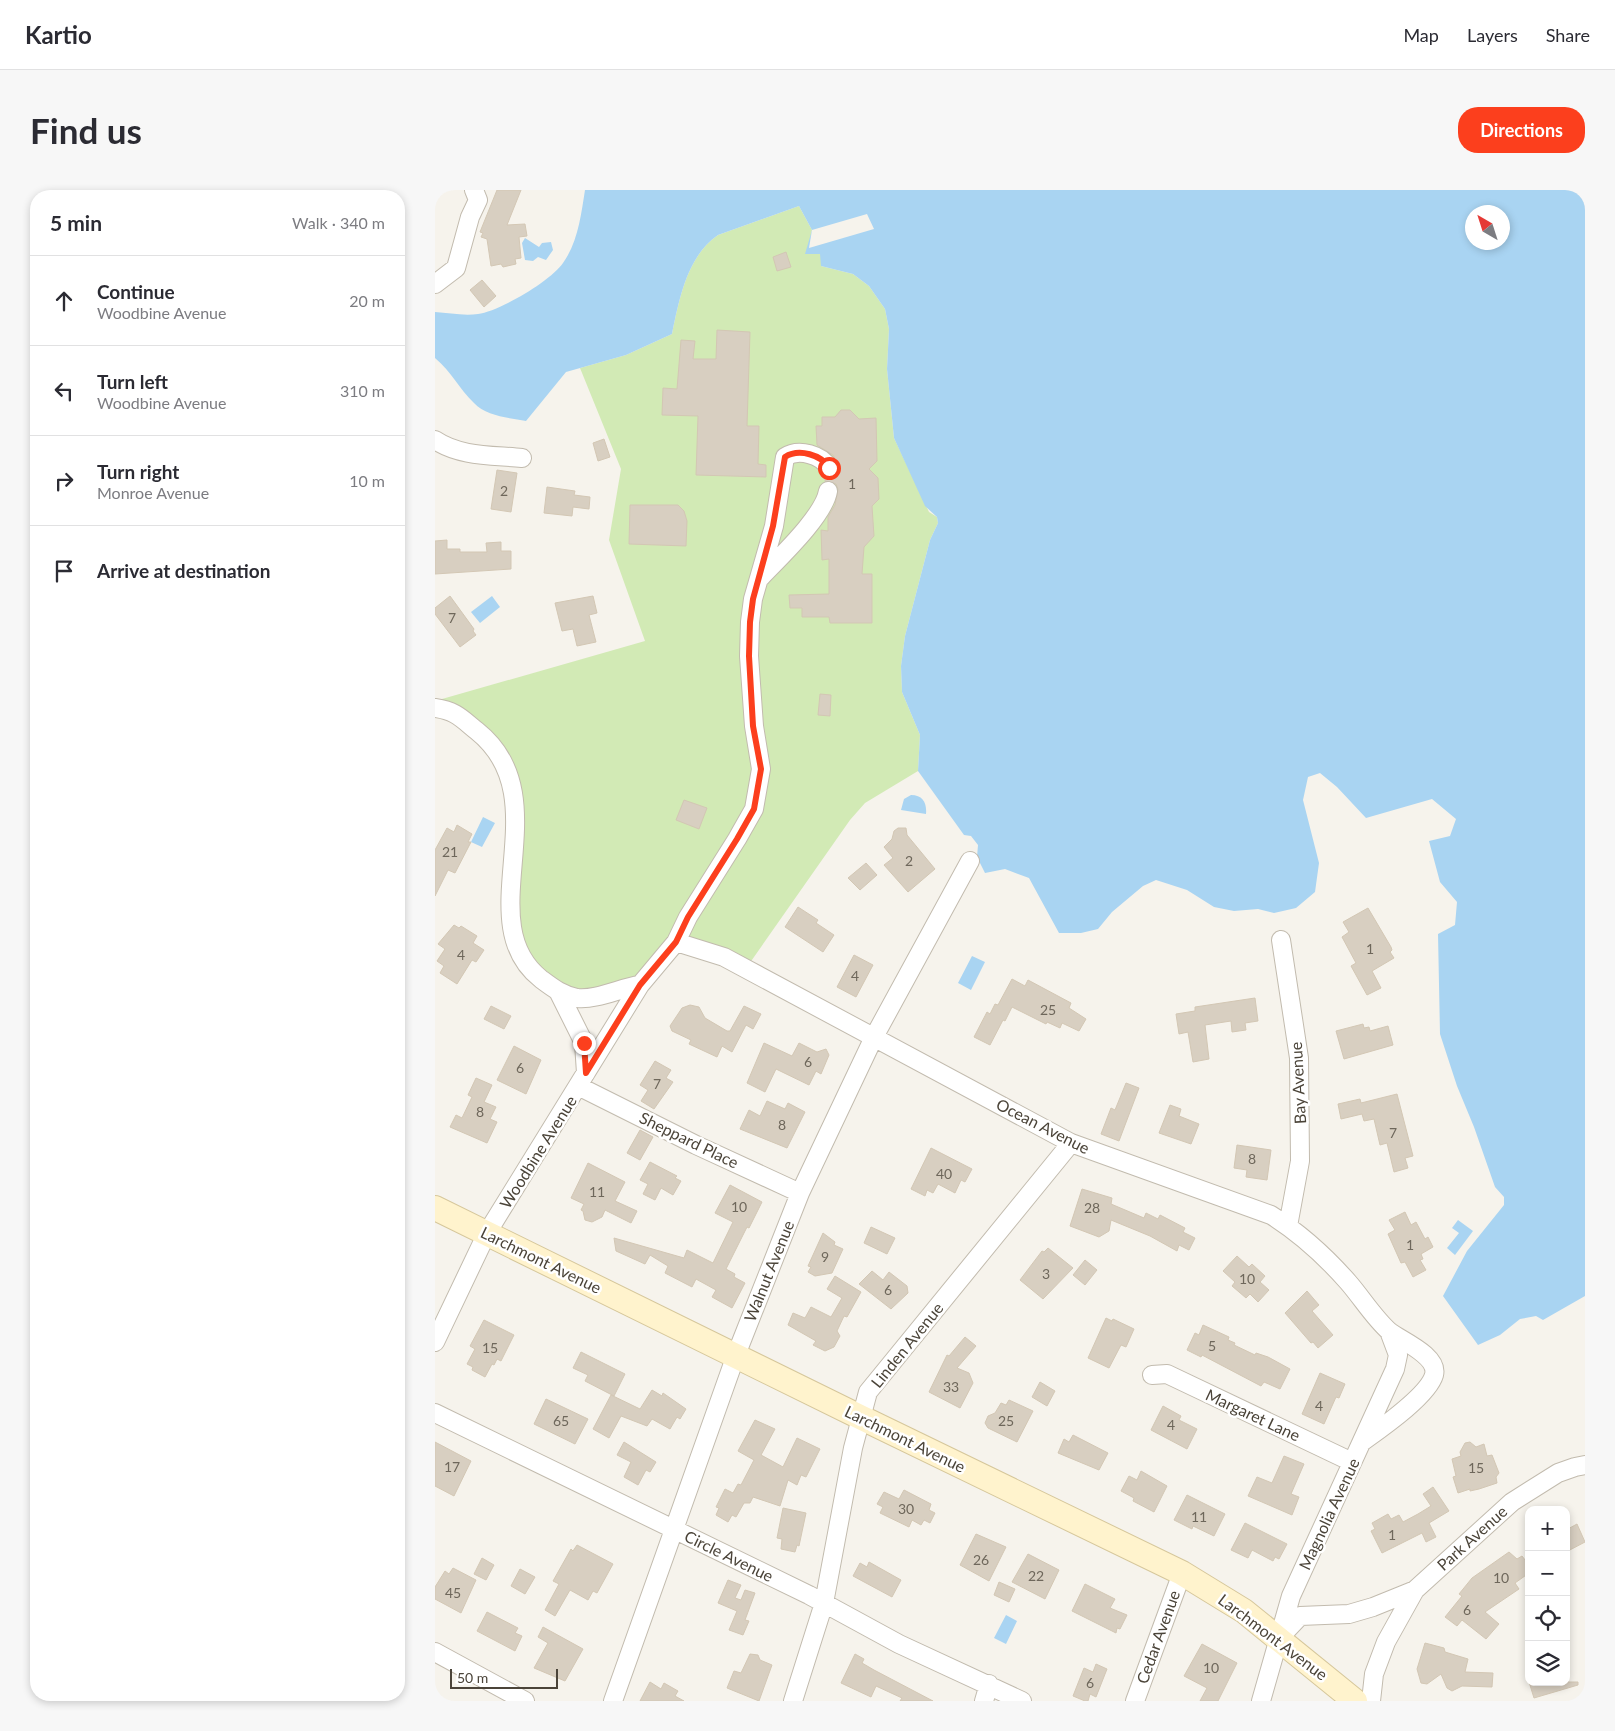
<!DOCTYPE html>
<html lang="en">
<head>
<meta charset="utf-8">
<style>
  :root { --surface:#fff; --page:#f7f7f7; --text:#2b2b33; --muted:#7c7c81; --line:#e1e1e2; --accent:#fc3f1d }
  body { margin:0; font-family:Lato,sans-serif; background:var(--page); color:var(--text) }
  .controls { position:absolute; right:15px; bottom:15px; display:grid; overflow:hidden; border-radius:10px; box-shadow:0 2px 8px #0003 }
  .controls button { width:45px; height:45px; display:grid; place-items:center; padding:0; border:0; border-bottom:1px solid var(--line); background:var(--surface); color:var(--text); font:25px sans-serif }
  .compass { position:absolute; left:1030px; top:15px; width:45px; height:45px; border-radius:50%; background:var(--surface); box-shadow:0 2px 8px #0003; rotate:321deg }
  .scale { position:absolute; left:15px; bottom:12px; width:108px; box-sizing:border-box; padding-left:5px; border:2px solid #4b4439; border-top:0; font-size:14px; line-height:18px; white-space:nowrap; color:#4b4439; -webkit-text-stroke:4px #fff; paint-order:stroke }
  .stop { position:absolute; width:15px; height:15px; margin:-11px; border:4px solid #fc3f1d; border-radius:50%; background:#fff }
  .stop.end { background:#fc3f1d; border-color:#fff; box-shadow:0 1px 5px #0008 }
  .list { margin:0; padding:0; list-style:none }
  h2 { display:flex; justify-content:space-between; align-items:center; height:65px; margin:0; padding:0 20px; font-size:21px }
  h2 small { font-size:16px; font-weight:400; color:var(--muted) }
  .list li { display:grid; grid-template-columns:32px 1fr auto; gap:15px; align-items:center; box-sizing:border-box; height:90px; padding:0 20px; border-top:1px solid var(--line) }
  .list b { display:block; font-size:19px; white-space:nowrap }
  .list p { margin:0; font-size:16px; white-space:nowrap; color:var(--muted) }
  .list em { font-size:16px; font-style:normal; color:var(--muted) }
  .icon { flex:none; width:28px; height:28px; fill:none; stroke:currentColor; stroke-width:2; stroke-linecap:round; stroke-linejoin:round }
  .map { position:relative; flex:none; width:1150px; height:1511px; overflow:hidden; border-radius:20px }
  header { display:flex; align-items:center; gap:30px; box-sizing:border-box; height:70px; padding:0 25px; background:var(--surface); border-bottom:1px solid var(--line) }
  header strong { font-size:24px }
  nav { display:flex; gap:28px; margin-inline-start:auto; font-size:18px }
  .intro { display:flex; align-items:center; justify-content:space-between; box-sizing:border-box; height:120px; padding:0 30px }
  h1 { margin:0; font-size:35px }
  .button { padding:12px 22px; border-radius:20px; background:var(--accent); color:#fff; font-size:18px; font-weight:700 }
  main { display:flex; gap:30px; padding:0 30px }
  aside { flex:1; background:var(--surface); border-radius:20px; box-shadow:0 2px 8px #0003 }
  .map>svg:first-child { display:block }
  .green { fill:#d2eab5 }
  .water { fill:#a9d4f2; fill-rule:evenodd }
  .pier { fill:#f6f3ec }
  .building { fill:#d8cfc1; stroke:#d3c7b4 }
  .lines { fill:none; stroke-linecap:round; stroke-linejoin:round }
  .street-casing { stroke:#c2bbae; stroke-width:20 }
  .secondary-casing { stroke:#d6c79b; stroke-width:26 }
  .street { stroke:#fff; stroke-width:18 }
  .secondary { stroke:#fff3cd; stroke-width:24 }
  .route { stroke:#fc3f1d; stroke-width:6 }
  .labels { text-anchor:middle; stroke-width:5; stroke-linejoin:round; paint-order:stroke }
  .number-label { font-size:14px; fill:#6e675b }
  .street-label { font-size:16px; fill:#4b4439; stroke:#fff }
</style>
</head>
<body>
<header>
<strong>Kartio</strong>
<nav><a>Map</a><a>Layers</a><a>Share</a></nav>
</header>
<div class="intro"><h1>Find us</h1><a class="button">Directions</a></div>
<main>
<aside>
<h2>5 min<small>Walk · 340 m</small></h2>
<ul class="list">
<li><svg class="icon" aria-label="ahead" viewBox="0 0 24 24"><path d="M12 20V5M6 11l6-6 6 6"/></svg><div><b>Continue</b><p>Woodbine Avenue</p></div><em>20 m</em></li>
<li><svg class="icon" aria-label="left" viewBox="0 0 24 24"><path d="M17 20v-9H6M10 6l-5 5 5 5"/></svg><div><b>Turn left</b><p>Woodbine Avenue</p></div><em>310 m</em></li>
<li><svg class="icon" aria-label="right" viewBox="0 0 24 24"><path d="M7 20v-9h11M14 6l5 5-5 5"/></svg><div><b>Turn right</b><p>Monroe Avenue</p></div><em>10 m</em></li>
<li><svg class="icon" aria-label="arrive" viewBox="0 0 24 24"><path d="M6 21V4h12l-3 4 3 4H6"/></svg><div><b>Arrive at destination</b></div></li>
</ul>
</aside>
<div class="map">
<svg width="1150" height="1511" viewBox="0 0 1150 1511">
  <rect width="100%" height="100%" fill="#f6f3ec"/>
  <!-- green -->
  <path class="green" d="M364,16L377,40L373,58L386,64V76L418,84L434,96L450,119L454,139L452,179L459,248L494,322L502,327L503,333L495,350L470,446L466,476L467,502L485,545L483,581L430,613L415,630L312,777L241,751L204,792L145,806L88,766L67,567L0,511L210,451L174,350L186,279L145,178L191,165L237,144C244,110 252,66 283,45Z"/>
  <!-- water -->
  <path class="water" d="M150,0H1150V1106L1108,1130L1101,1126L1085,1129L1065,1145L1043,1155L1008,1106L1032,1061L1069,1015V1007L1060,997L1039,937L1022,896L1005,844L1003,744L1020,735L1022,712L1005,692L994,651L1015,646L1021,629L997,609L931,628L902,597L885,583L873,587L868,610L884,673L880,702L861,718L839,723L823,719L799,721L779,717L752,700L721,690L708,696L677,722L663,739L646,743H624L594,688L570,679L550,683L542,667L543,655L536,646L529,645L483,581L485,545L467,502L466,476L470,446L495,350L503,333L502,327L490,316L459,248L452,179L454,139L450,119L434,96L418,84L386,76L385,64H370L377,40L364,16L283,45C252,66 244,110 237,144L191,165L131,182L91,231C74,228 51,226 39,213C24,199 17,182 0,168V122C14,123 29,126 43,124C63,122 116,91 128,73C143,52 146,25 150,0ZM1038,22H1068V52H1038Z
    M90,48L104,57L107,53L116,52L118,60L111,70L103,67L98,71L90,70L87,53Z
    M57,406L65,417L45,433L36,422Z
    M476,605C488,605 492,613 491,624L466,620L469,609Z
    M48,627L60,633L47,657L36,652Z
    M537,766L550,772L536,800L523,793Z
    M1023,1030L1038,1041L1020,1065L1012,1058L1024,1043L1017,1038Z
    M571,1425L582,1431L571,1454L559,1448Z"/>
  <!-- pier -->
  <path class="pier" d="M432,24L439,39L374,58L377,40Z"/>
  <!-- building -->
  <path class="building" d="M62,0H86L72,35L90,34L92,46L84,47L86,68L80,69L81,74L68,77L66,74L56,76L52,49L46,47L48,43L45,42Z
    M351,62L356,77L342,81L338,67Z
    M47,90L61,106L49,117L35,100Z
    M282,140L315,142L312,236H324L323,274L331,275V287L261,285L263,226L227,225L228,198L242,199L246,150L260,151L258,169H281Z
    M406,220H415L424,229L441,228L442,271L434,279L443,288L444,309L437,316L439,346L429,357L427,384H437V433H395L394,427H367V418H355L354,405L394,404V369L387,370L386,340L393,341V327L400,315L403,299L401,294L390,291V288L400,287L405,277L398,265L382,255L381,236H387V227H400Z
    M169,249L175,267L163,271L158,253Z
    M62,280L82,283L76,322L56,319Z
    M112,297L140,301L139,305L155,307L154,319L138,317L137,326L109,323Z
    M195,315H243L249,321L252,331L251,356L194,354Z
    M12,350V359H25V362H52L51,353L66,352V361H76V379L0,384V351Z
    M15,406L39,439L38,441L41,445L25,457L0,424V418Z
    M158,406L162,423L154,425L161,452L142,456L138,439L127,441L120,413Z
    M385,504L396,505L395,526L383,525Z
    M249,610L272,618L264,639L241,630Z
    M22,635L37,644L33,652H36L20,683L13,680L0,706V660L12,638L19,642Z
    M463,638H471L472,645L500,679L473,702L449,675L458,668L449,657L457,649L459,641Z
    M431,673L442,685L425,700L413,688Z
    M363,717L383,730L381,733L399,745L388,762L350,737Z
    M933,718L956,757L957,760L955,762L959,768L937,781L946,798L932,805L916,776L921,773L907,747L914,742L908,732Z
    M19,735L24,738L26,736L42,746L38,753L49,760L41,772L37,770L22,794L5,783L9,776L2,771L10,759L3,754Z
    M419,765L438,775L421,807L402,797Z
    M577,789L590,796L593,790L636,813L634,818L651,829L644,841L627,833L625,838L612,832L611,834L577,817L570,831L568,830L555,855L539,847L552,822L555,824L560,814L563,815Z
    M820,808L823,831L810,833L811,840L797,842L796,831L770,835L774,869L758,872L753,842L744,844L741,824L760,821V817Z
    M255,815L264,817L270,828L292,841H295L309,816L326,824L318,839L311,835L297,862L287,856L282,867L254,854L256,850L237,841L235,836L247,818Z
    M56,816L76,826L69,839L49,829Z
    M928,834L929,838L934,837L935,841L953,836L958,855L909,869L901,841Z
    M329,853L357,866L364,853L382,862L391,859L394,865L386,884L381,881L374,895L341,879L330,902L312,893Z
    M79,856L106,870L91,904L62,890Z
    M220,871L236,880L231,888L238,892L219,919L206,911L213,900L205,895Z
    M41,888L57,895L49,912L61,917L55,929L62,932L52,953L15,937L21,925L27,928L37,907L33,905Z
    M691,893L704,898L684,951L666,944L676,918L680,920Z
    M962,904L978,966L970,968L973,978L959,982L952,953L945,955L939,929L929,931L927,924L906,929L903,914L925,909L926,913Z
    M332,911L350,919L353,913L370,922L352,958L305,939L314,920L325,926Z
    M735,915L746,919L744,926L764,934L756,954L724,943Z
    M205,940L218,947L205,970L192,963Z
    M802,955L836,960L832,990L811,987L812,980L799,978Z
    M496,958L537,979L530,992L526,990L520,1003L503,994L498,1003L492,1000L490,1006L476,999Z
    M215,972L242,986L240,988L246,991L238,1005L226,998L220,1010L208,1004L213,994L205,990Z
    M153,973L190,992L180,1011L202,1021L196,1033L170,1020L167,1027L157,1032L150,1030L148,1021L146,1020L149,1014L136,1008Z
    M295,995L327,1012L314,1038L312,1037L291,1079L300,1084L299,1087L310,1093L297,1118L277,1107L281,1100L261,1089L257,1097L230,1083L233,1076L215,1065L210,1074L181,1061L179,1048L249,1068L252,1060L278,1073L298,1032L280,1023Z
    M647,999L677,1008L676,1014L709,1028L711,1023L723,1029L725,1025L750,1038L748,1042L760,1048L754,1060L744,1055L742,1061L715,1046L676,1030L674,1041L664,1047L635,1036Z
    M970,1022L976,1035L981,1032L990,1049L993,1047L998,1057L986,1064L988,1069L985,1070L991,1080L978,1087L970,1072L966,1073L953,1044L960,1040L954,1030Z
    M436,1037L460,1048L452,1064L429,1053Z
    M388,1043L400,1052L399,1055L408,1059L397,1083L380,1086L373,1082L376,1077L373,1076Z
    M613,1058L638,1078L608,1109L585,1090L607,1061L609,1062Z
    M802,1066L814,1077L817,1074L830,1086L825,1092L834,1100L823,1112L815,1104L811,1108L797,1096L800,1092L788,1081Z
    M650,1070L662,1080L650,1095L638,1085Z
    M437,1081L448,1090L454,1082L472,1096L473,1103L456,1119L424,1094Z
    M400,1086L426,1102L412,1127L409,1126L402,1141L405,1146L399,1157L390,1161L378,1155L381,1151L353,1135L358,1123L370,1128L376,1117L396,1127L407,1108L392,1099Z
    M872,1101L884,1115L877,1121L898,1145L883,1158L878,1152L876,1153L850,1123Z
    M671,1128L677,1131L678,1129L699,1139L691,1157L686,1155L674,1178L653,1168Z
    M49,1130L79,1145L66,1171L62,1169L59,1175L57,1174L50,1187L37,1180L38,1177L32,1174L40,1159L35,1156Z
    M768,1135L794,1147L793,1150L800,1153L799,1155L820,1165L821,1163L833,1167L855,1179L845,1199L829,1192L826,1196L767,1165L766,1167L752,1160L760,1143L764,1145Z
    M530,1147L541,1156L522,1178L534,1183L538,1193L525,1218L494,1202L512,1165L514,1166Z
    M146,1162L190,1184L179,1206L150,1191L153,1185L138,1178Z
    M885,1183L910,1194L904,1208L901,1207L889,1234L867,1224Z
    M605,1192L620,1201L612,1216L597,1207Z
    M217,1200L227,1206L228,1203L251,1219L245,1229L242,1227L235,1239L217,1229L212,1236L186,1226L174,1248L158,1239L176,1205L205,1219Z
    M111,1209L153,1229L140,1254L99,1234Z
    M574,1210L598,1221L582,1252L553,1238L550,1233L553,1226L560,1223L566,1213L571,1215Z
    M728,1216L746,1226L744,1230L762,1239L752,1259L716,1240Z
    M320,1230L340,1239L326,1265L348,1277L362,1248L385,1259L371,1287L366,1285L362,1295L353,1290L345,1316L318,1307L315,1313H309L301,1327L297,1325L293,1332L281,1325L284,1318L281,1317L290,1299L298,1303L303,1294L306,1295L319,1270L303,1261Z
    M638,1245L673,1263L664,1280L623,1263L629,1249L634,1252Z
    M0,1252L36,1271L19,1306L0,1296Z
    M189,1252L221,1272L215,1282L211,1280L203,1295L189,1287L196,1272L182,1265Z
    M1035,1252L1041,1257L1049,1254L1052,1266L1057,1265L1064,1283L1061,1287L1062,1293L1044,1299L1035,1301V1299L1023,1303L1018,1287L1021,1286L1017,1269L1026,1266L1025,1262L1030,1253Z
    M849,1266L869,1274L856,1304L864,1307L857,1325L813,1306L822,1287L837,1293Z
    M706,1281L732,1296L719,1322L698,1311L699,1308L686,1301L694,1286L702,1290Z
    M998,1297L1014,1321L994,1333L1001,1347L991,1352L987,1343L947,1363L936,1341L940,1339L937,1333L953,1324L956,1329L964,1325L968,1332L983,1324L996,1316L988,1304Z
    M469,1300L496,1314L494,1320L500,1323L495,1333L489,1330L486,1335L477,1330L474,1337L445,1323L448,1317L442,1314L449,1302L464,1309Z
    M752,1305L790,1324L779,1346L758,1336L757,1339L739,1330Z
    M348,1318L371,1323L364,1356L362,1355L360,1362L346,1359L347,1349L342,1348Z
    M810,1333L852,1354L844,1369L840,1367L838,1371L817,1360L813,1368L796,1360Z
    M1142,1334L1150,1352L1131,1362V1340Z
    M541,1344L571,1357L554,1391L525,1375Z
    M142,1355L178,1374L162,1403L158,1401L153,1410L135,1400L120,1426L110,1420L124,1394L118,1391L136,1359L138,1361Z
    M1074,1362L1082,1369L1087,1366L1094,1375V1383L1080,1393L1084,1399L1050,1422L1064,1434L1051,1449L1027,1430L1022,1436L1010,1427L1027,1406L1024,1404L1037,1388Z
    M593,1364L624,1380L610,1409L577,1392Z
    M47,1368L59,1375L51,1390L39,1384Z
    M434,1372L466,1390L457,1407L418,1386L425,1373L432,1377Z
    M18,1378L41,1390L26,1423L0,1409V1397L10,1381L14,1384Z
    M85,1379L100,1387L90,1404L76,1396Z
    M293,1390L306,1395L300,1408L306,1410L310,1400L320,1403L310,1430L314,1431L308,1445L294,1440L302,1421L283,1413Z
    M564,1392L580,1399L574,1412L559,1405Z
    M650,1394L680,1409L675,1418L692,1425L685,1439L682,1438L681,1443L637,1421Z
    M52,1422L83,1438L80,1443L87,1446L80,1461L42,1441Z
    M108,1437L148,1459L130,1491L99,1478L113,1453L103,1447Z
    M990,1453L1009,1458L1010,1462L1033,1469L1030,1482L1058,1483L1057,1497L1027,1496L1017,1501L1012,1498L1006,1484L992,1494L986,1493L982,1479Z
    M767,1454L802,1473L783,1511H765L772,1498L749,1486Z
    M315,1464L323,1465L325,1470L337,1475L324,1511L292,1498L299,1481L306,1483Z
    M420,1464L429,1469L427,1473L439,1480L498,1511H465L467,1508L441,1496L436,1507L406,1493Z
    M661,1474L672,1479L661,1507L655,1504L653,1511H650L638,1506L649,1478L658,1482Z
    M215,1492L226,1499L229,1493L243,1501L240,1506L249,1511H205Z
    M1094,1492H1143V1495L1099,1508Z"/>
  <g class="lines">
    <!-- street casing -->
    <g class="street-casing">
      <path id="street" d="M0,94L21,78L35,27L43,10L39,0
        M0,250C25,267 58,265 87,268
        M326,387C344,368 389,326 393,301
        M0,518C21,521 26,528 42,541C127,609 32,731 106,789C118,798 127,805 142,808C162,810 185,798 205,795
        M846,750L864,868L865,971L853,1036
        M241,752L289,767L636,953L836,1025C863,1042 891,1067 913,1092C927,1108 939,1128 955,1142C967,1151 1004,1166 999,1185C993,1206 945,1239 927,1252
        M124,803L149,853L151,883
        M143,896L261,955L365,1003
        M0,1152L52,1043L205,795L241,752L253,727L302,649L319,619L326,579L319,536L314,466L315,432L318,409L339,336L350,267C364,258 387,265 394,278
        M717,1185L732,1184L917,1272
        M0,1223L374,1405L464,1454L587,1511
        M847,1445L865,1426L914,1424L938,1417L980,1400
        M0,1462L90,1511
        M178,1511L301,1165L365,1003L439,847L535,671
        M358,1511L389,1413L418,1258L433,1202L636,953
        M549,1511L554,1494
        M700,1511L747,1383
        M826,1511L856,1406L960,1179L963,1165L954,1141
        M936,1511L939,1484L951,1452L980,1400L1077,1312L1123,1283L1140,1277L1150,1275"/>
    </g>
    <!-- secondary casing -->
    <g class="secondary-casing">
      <path id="secondary" d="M0,1018L425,1227L747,1383L809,1421L920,1511"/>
    </g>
    <!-- street -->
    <use href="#street" class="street"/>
    <!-- secondary -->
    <use href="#secondary" class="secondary"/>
  </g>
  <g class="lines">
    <!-- route -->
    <path class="route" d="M149,853L151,883L205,795L241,752L253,727L302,649L319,619L326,579L318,536L314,466L315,432L318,409L338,336L350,267C364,258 387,265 394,278"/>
  </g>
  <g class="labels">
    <!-- number labels -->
    <g class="number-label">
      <text x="417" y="299">1</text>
      <text x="69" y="306">2</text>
      <text x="17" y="433">7</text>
      <text x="15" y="667">21</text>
      <text x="474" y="676">2</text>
      <text x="935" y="764">1</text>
      <text x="26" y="770">4</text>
      <text x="420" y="791">4</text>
      <text x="613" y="825">25</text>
      <text x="373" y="877">6</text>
      <text x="85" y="883">6</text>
      <text x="222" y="899">7</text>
      <text x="45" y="927">8</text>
      <text x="347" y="940">8</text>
      <text x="958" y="948">7</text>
      <text x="817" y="974">8</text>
      <text x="509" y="989">40</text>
      <text x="162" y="1007">11</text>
      <text x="304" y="1022">10</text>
      <text x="657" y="1023">28</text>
      <text x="975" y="1060">1</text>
      <text x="390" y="1072">9</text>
      <text x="611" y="1089">3</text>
      <text x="812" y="1094">10</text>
      <text x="453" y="1105">6</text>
      <text x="777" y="1161">5</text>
      <text x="55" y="1163">15</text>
      <text x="516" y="1202">33</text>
      <text x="884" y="1221">4</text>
      <text x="126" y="1236">65</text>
      <text x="571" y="1236">25</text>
      <text x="736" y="1240">4</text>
      <text x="17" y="1282">17</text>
      <text x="1041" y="1283">15</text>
      <text x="471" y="1324">30</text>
      <text x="764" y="1332">11</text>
      <text x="957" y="1350">1</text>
      <text x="546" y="1375">26</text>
      <text x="601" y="1391">22</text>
      <text x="1066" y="1393">10</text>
      <text x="18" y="1408">45</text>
      <text x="1032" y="1425">6</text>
      <text x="776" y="1483">10</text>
      <text x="655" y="1498">6</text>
    </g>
    <!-- street labels -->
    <g class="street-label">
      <text transform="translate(863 893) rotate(-93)" y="6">Bay Avenue</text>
      <text transform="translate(608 936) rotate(27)" y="6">Ocean Avenue</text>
      <text transform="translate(254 950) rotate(26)" y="6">Sheppard Place</text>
      <text transform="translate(103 962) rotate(-58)" y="6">Woodbine Avenue</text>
      <text transform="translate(106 1070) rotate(26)" y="6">Larchmont Avenue</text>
      <text transform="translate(334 1081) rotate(-68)" y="6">Walnut Avenue</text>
      <text transform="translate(472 1155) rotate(-51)" y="6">Linden Avenue</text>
      <text transform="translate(818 1225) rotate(25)" y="6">Margaret Lane</text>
      <text transform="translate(470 1249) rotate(26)" y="6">Larchmont Avenue</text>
      <text transform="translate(894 1324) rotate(-65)" y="6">Magnolia Avenue</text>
      <text transform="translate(1037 1348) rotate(-42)" y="6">Park Avenue</text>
      <text transform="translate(294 1366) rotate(26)" y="6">Circle Avenue</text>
      <text transform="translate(723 1447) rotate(-70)" y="6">Cedar Avenue</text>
      <text transform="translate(838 1447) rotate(37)" y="6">Larchmont Avenue</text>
    </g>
  </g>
</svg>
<div class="controls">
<button>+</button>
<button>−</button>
<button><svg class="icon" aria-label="locate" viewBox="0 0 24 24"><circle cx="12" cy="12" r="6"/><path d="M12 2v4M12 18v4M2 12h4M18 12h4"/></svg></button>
<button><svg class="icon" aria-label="layers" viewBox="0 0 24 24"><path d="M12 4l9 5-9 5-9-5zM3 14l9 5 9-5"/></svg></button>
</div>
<svg class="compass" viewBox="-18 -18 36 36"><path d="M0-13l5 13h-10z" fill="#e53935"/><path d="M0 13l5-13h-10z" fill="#7c7c81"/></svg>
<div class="scale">50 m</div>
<div class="stop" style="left:394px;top:278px"></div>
<div class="stop end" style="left:149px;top:853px"></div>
</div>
</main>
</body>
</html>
